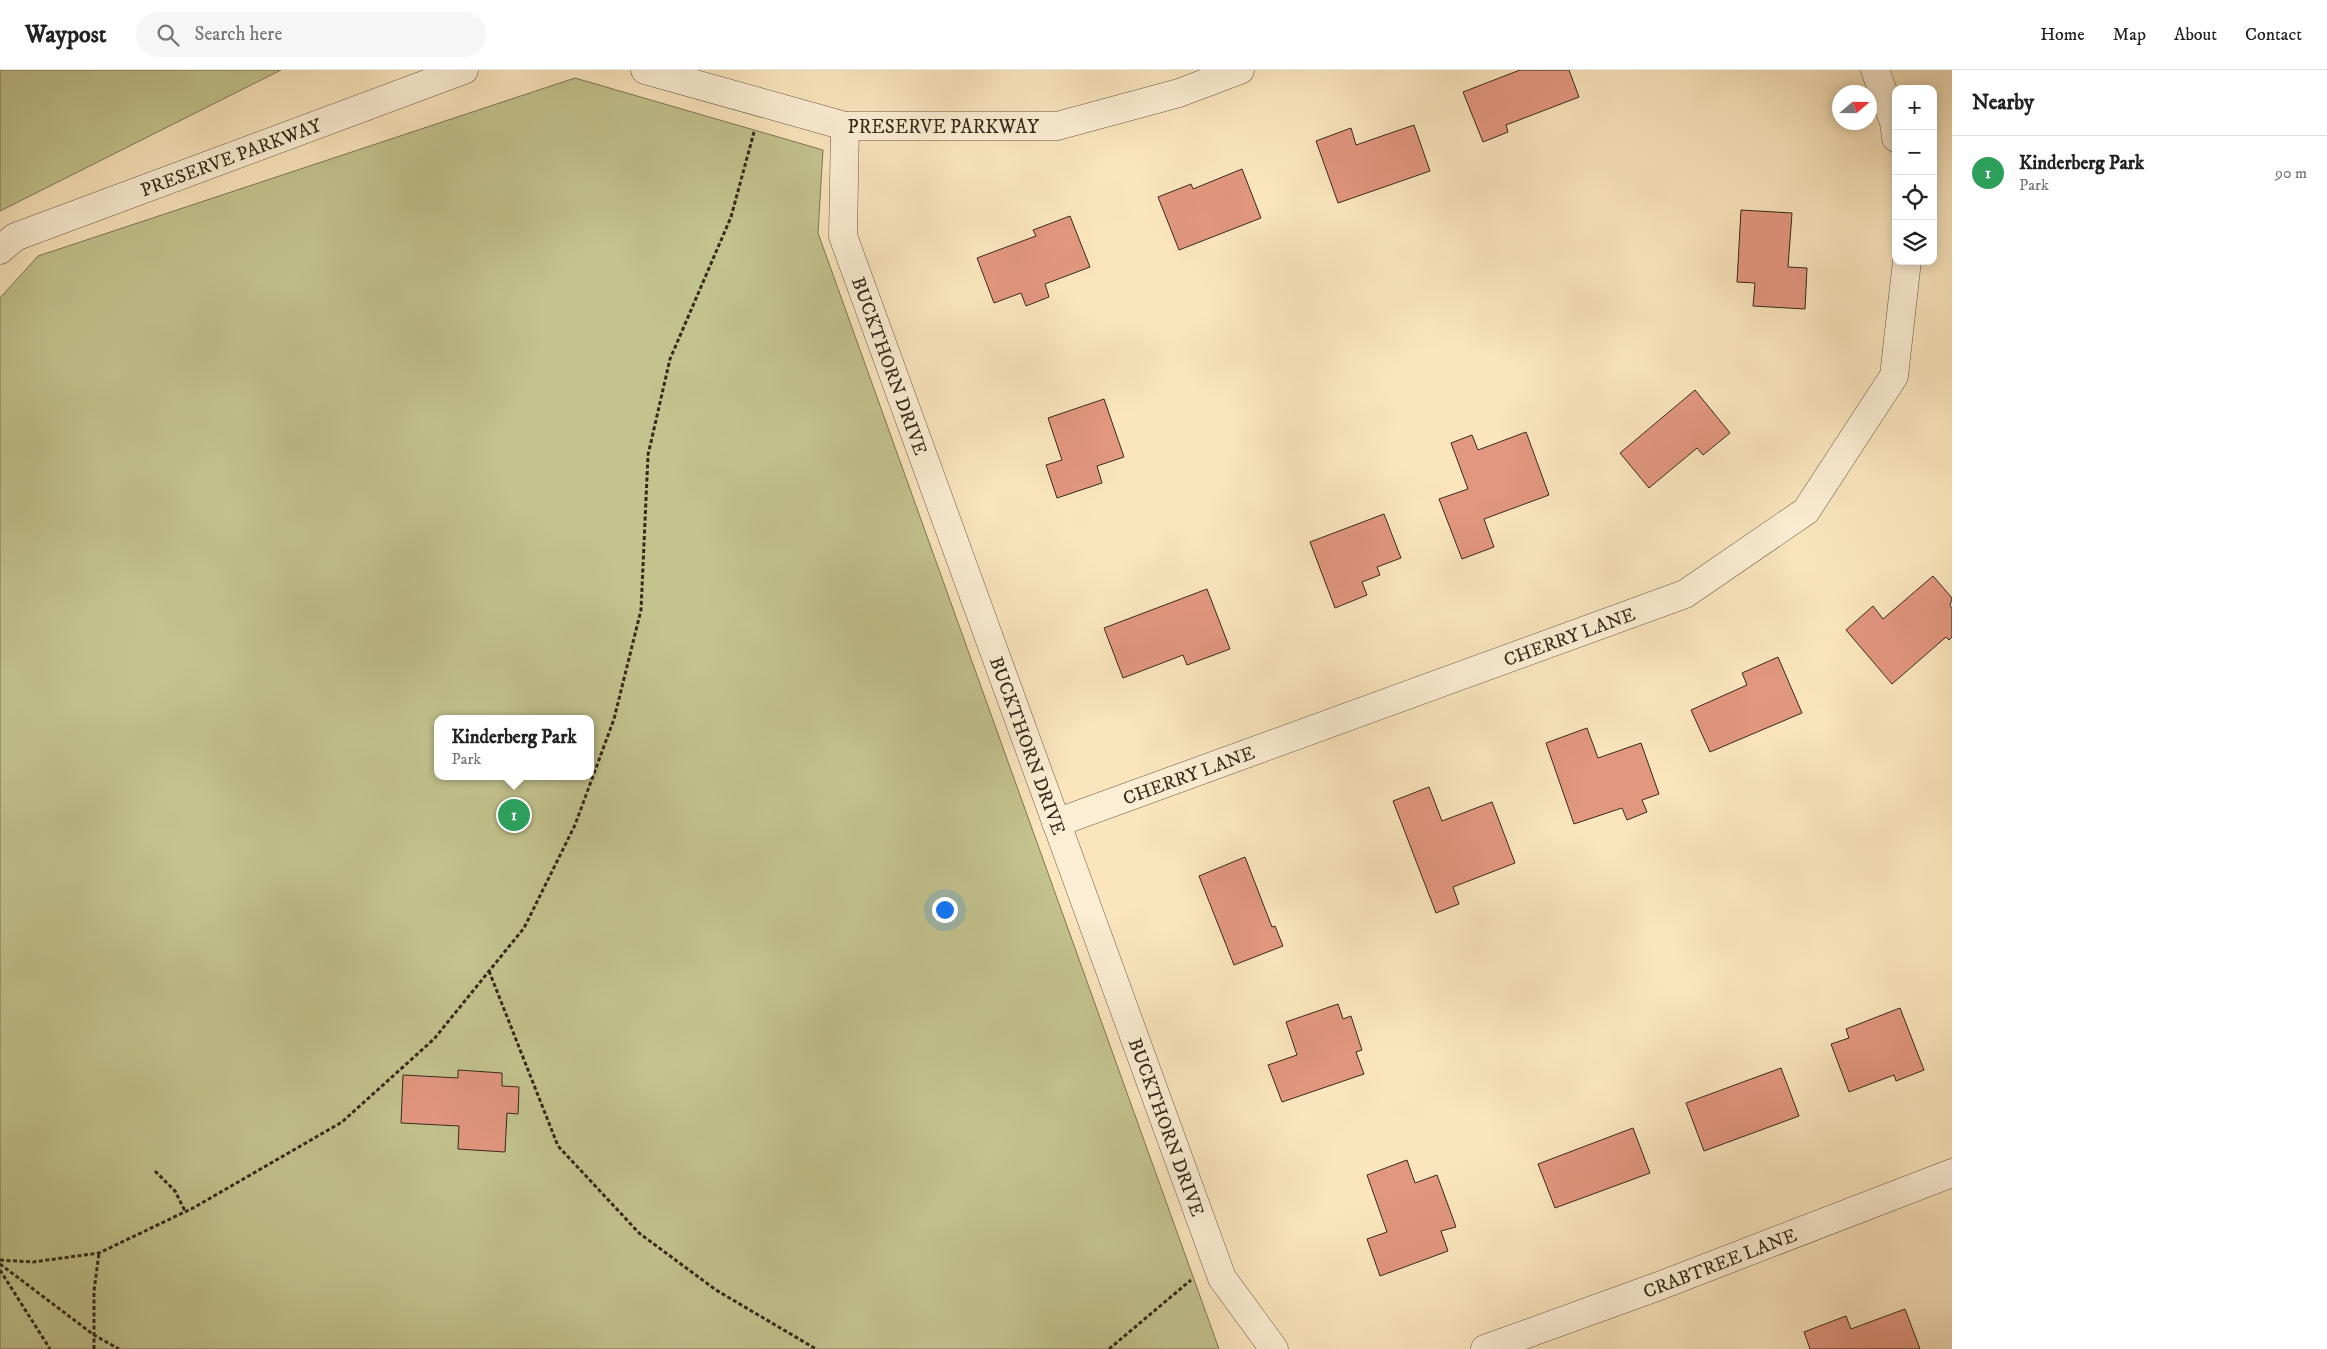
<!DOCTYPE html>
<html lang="en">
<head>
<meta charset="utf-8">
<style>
  :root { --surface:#fff; --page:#f6f6f6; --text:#222; --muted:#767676; --line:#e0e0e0; --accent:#0b8043 }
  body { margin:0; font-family:"IM FELL DW Pica",serif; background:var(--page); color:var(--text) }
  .controls { position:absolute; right:15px; top:15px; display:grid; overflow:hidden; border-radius:10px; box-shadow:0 2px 12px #0003 }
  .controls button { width:45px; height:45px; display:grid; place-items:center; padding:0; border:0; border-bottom:1px solid var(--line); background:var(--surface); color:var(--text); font:25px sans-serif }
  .compass { position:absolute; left:1832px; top:15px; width:45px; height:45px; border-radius:50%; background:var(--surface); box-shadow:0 2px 12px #0003; rotate:70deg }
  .you { position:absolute; left:944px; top:839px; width:18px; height:18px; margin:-12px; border:4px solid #fff; border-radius:50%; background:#1a73e8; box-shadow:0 0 0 8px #1a73e833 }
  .badge { display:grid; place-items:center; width:32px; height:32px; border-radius:50%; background:var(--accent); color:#fff; font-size:16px; font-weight:700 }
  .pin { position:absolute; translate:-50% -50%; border:2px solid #fff; box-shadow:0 1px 5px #0006 }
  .popup { position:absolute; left:434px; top:645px; width:160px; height:65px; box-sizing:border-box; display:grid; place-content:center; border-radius:10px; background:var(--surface); filter:drop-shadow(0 1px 4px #0005); font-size:16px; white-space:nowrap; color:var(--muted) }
  .popup b { font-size:19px; color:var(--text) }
  .popup::after { content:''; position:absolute; left:50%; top:100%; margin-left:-10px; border:10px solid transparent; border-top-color:var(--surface) }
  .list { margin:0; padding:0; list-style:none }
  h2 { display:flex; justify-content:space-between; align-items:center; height:65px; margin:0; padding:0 20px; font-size:21px }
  h2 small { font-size:16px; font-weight:400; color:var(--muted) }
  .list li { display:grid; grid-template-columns:32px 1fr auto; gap:15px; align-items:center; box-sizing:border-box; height:75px; padding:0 20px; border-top:1px solid var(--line) }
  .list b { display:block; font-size:19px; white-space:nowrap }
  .list p { margin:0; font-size:16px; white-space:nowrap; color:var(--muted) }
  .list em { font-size:16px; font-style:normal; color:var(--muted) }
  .icon { flex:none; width:28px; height:28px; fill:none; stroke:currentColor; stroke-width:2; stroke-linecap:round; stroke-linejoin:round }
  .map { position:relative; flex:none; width:1952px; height:1279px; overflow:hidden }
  header { display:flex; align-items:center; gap:30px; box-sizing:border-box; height:70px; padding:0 25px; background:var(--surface); border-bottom:1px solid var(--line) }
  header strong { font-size:24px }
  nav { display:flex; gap:28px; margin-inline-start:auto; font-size:18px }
  .search { width:350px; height:45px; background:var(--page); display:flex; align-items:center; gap:12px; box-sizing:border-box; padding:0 18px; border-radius:28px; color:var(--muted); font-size:19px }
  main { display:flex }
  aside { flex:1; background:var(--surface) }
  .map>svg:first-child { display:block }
  .green { fill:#c3c38e; stroke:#7d7655; fill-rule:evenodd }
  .building { fill:#e2977f; stroke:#37291c }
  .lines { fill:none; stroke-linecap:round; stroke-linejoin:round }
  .minor-casing { stroke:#685844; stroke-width:29 }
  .path { stroke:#37291c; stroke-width:3; stroke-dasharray:4 2.5; stroke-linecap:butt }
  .minor { stroke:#fceed4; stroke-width:28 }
  .labels { text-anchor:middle; stroke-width:5; stroke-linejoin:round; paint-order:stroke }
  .street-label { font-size:19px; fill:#37291c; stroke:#fceed4 }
</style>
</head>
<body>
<header>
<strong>Waypost</strong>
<div class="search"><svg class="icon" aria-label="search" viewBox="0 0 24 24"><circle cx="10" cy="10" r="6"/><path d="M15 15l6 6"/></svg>Search here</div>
<nav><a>Home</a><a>Map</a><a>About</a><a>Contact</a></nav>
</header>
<main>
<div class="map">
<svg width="1952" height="1279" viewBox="0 0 1952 1279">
  <rect width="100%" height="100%" fill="#fae5bd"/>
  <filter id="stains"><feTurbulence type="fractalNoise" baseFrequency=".004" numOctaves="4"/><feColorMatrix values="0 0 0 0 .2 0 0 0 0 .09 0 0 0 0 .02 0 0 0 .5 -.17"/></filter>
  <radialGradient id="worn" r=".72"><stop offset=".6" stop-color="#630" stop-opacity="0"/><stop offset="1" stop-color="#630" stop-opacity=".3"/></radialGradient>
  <!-- green -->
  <path class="green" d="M0,0H281L0,141Z
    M575,8L823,80L818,163L1219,1279H0V228L38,186ZM438,649H590V706H438Z"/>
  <!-- building -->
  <path class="building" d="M1520,0H1569L1579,27L1506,55L1508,62L1483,72L1463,22Z
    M1414,55L1430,101L1338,133L1316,71L1351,58L1356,75Z
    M1242,99L1261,148L1179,180L1158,127L1191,114L1193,119Z
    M1741,140L1792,143L1788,197L1807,198L1805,239L1753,236L1755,213L1737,212Z
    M1070,146L1090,197L1045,214L1049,227L1026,236L1021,223L994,233L977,188L1036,166L1033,160Z
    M1695,320L1730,363L1703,385L1697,378L1649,418L1620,383Z
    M1104,329L1124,387L1097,396L1102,413L1057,428L1046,395L1062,390L1048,348Z
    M1526,362L1549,425L1484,449L1494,477L1462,489L1439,429L1468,419L1451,373L1472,365L1478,380Z
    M1384,444L1401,488L1377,497L1380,505L1362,512L1367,525L1335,538L1310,472Z
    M1933,506L1952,528L1950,536L1952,538V567L1949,570L1946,567L1892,614L1846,560L1873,536L1883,549Z
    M1207,519L1230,579L1187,595L1183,585L1123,608L1104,558Z
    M1778,587L1802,643L1710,682L1691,640L1747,615L1742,603Z
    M1587,658L1598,688L1641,673L1659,724L1642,730L1647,742L1627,750L1622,738L1574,754L1546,673Z
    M1429,717L1442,751L1492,732L1515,793L1453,817L1459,834L1436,843L1393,731Z
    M1245,787L1272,857L1275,856L1283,876L1234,895L1199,806Z
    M1338,934L1343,949L1351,946L1362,980L1356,982L1364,1004L1282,1032L1268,995L1297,985L1286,952Z
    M1900,938L1924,1000L1896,1011L1894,1005L1849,1022L1831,974L1849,968L1846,959Z
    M1781,998L1799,1046L1704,1081L1686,1033Z
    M458,1000L502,1003V1016L519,1017L518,1044L507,1043L505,1082L458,1079L459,1056L401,1053L403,1005L458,1008Z
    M1633,1058L1650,1103L1555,1138L1538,1094Z
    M1407,1090L1415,1113L1437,1105L1456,1157L1441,1161L1448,1181L1380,1206L1367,1169L1387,1162L1367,1105Z
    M1905,1239L1920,1279H1810L1804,1262L1846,1246L1851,1259Z"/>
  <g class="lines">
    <!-- minor casing -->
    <g class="minor-casing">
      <g id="minor">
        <path id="s1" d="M645,0L845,56H1057L1179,23L1240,0"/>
        <path d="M1875,0L1894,52L1896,68"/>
        <path id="s2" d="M845,56L843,166L1222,1208L1274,1279"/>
        <path id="s3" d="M0,180L15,167L464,0"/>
        <path id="s4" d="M1056,753L1685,524L1806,441L1894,306L1907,191"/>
        <path id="s5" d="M1485,1279L1659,1216L1952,1103"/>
      </g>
    </g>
    <!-- path -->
    <path class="path" d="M489,901L558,1076L639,1163L716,1220L816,1279
      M155,1101L175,1121L185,1141
      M0,1190L33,1192L99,1183L193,1138L342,1052L434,969L524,858L575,755L614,649L641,540L648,385L670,289L731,147L754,62
      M0,1194L94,1265L119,1279
      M0,1200L50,1279
      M94,1279V1221L99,1183
      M1109,1279L1191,1210"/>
    <!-- minor -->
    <use href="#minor" class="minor"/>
  </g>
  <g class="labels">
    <!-- street labels -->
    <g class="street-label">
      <text dy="7" stroke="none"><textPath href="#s1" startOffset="306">PRESERVE PARKWAY</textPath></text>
      <text dy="7" stroke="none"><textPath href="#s3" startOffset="250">PRESERVE PARKWAY</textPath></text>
      <text dy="7" stroke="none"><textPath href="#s2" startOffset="248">BUCKTHORN DRIVE</textPath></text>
      <text dy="7" stroke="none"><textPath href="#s4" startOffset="546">CHERRY LANE</textPath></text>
      <text dy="7" stroke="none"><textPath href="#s2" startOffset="652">BUCKTHORN DRIVE</textPath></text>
      <text dy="7" stroke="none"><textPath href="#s4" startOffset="141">CHERRY LANE</textPath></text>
      <text dy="7" stroke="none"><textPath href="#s2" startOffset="1058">BUCKTHORN DRIVE</textPath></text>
      <text dy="7" stroke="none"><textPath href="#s5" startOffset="250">CRABTREE LANE</textPath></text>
    </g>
  </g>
  <rect width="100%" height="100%" filter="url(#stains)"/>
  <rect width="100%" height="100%" fill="url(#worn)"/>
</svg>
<div class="controls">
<button>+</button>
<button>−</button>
<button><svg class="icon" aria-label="locate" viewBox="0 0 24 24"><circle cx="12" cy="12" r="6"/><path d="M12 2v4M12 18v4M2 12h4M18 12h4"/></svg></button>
<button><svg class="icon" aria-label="layers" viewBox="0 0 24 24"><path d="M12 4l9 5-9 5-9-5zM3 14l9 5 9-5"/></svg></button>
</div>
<svg class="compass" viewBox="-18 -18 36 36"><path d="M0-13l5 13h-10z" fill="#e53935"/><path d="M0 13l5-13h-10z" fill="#767676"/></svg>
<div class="you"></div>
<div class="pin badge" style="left:514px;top:745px;background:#2e9e5b">1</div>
<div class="popup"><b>Kinderberg Park</b>Park</div>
</div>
<aside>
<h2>Nearby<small></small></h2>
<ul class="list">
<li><span class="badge" style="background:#2e9e5b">1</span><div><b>Kinderberg Park</b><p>Park</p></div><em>90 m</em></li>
</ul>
</aside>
</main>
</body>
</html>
